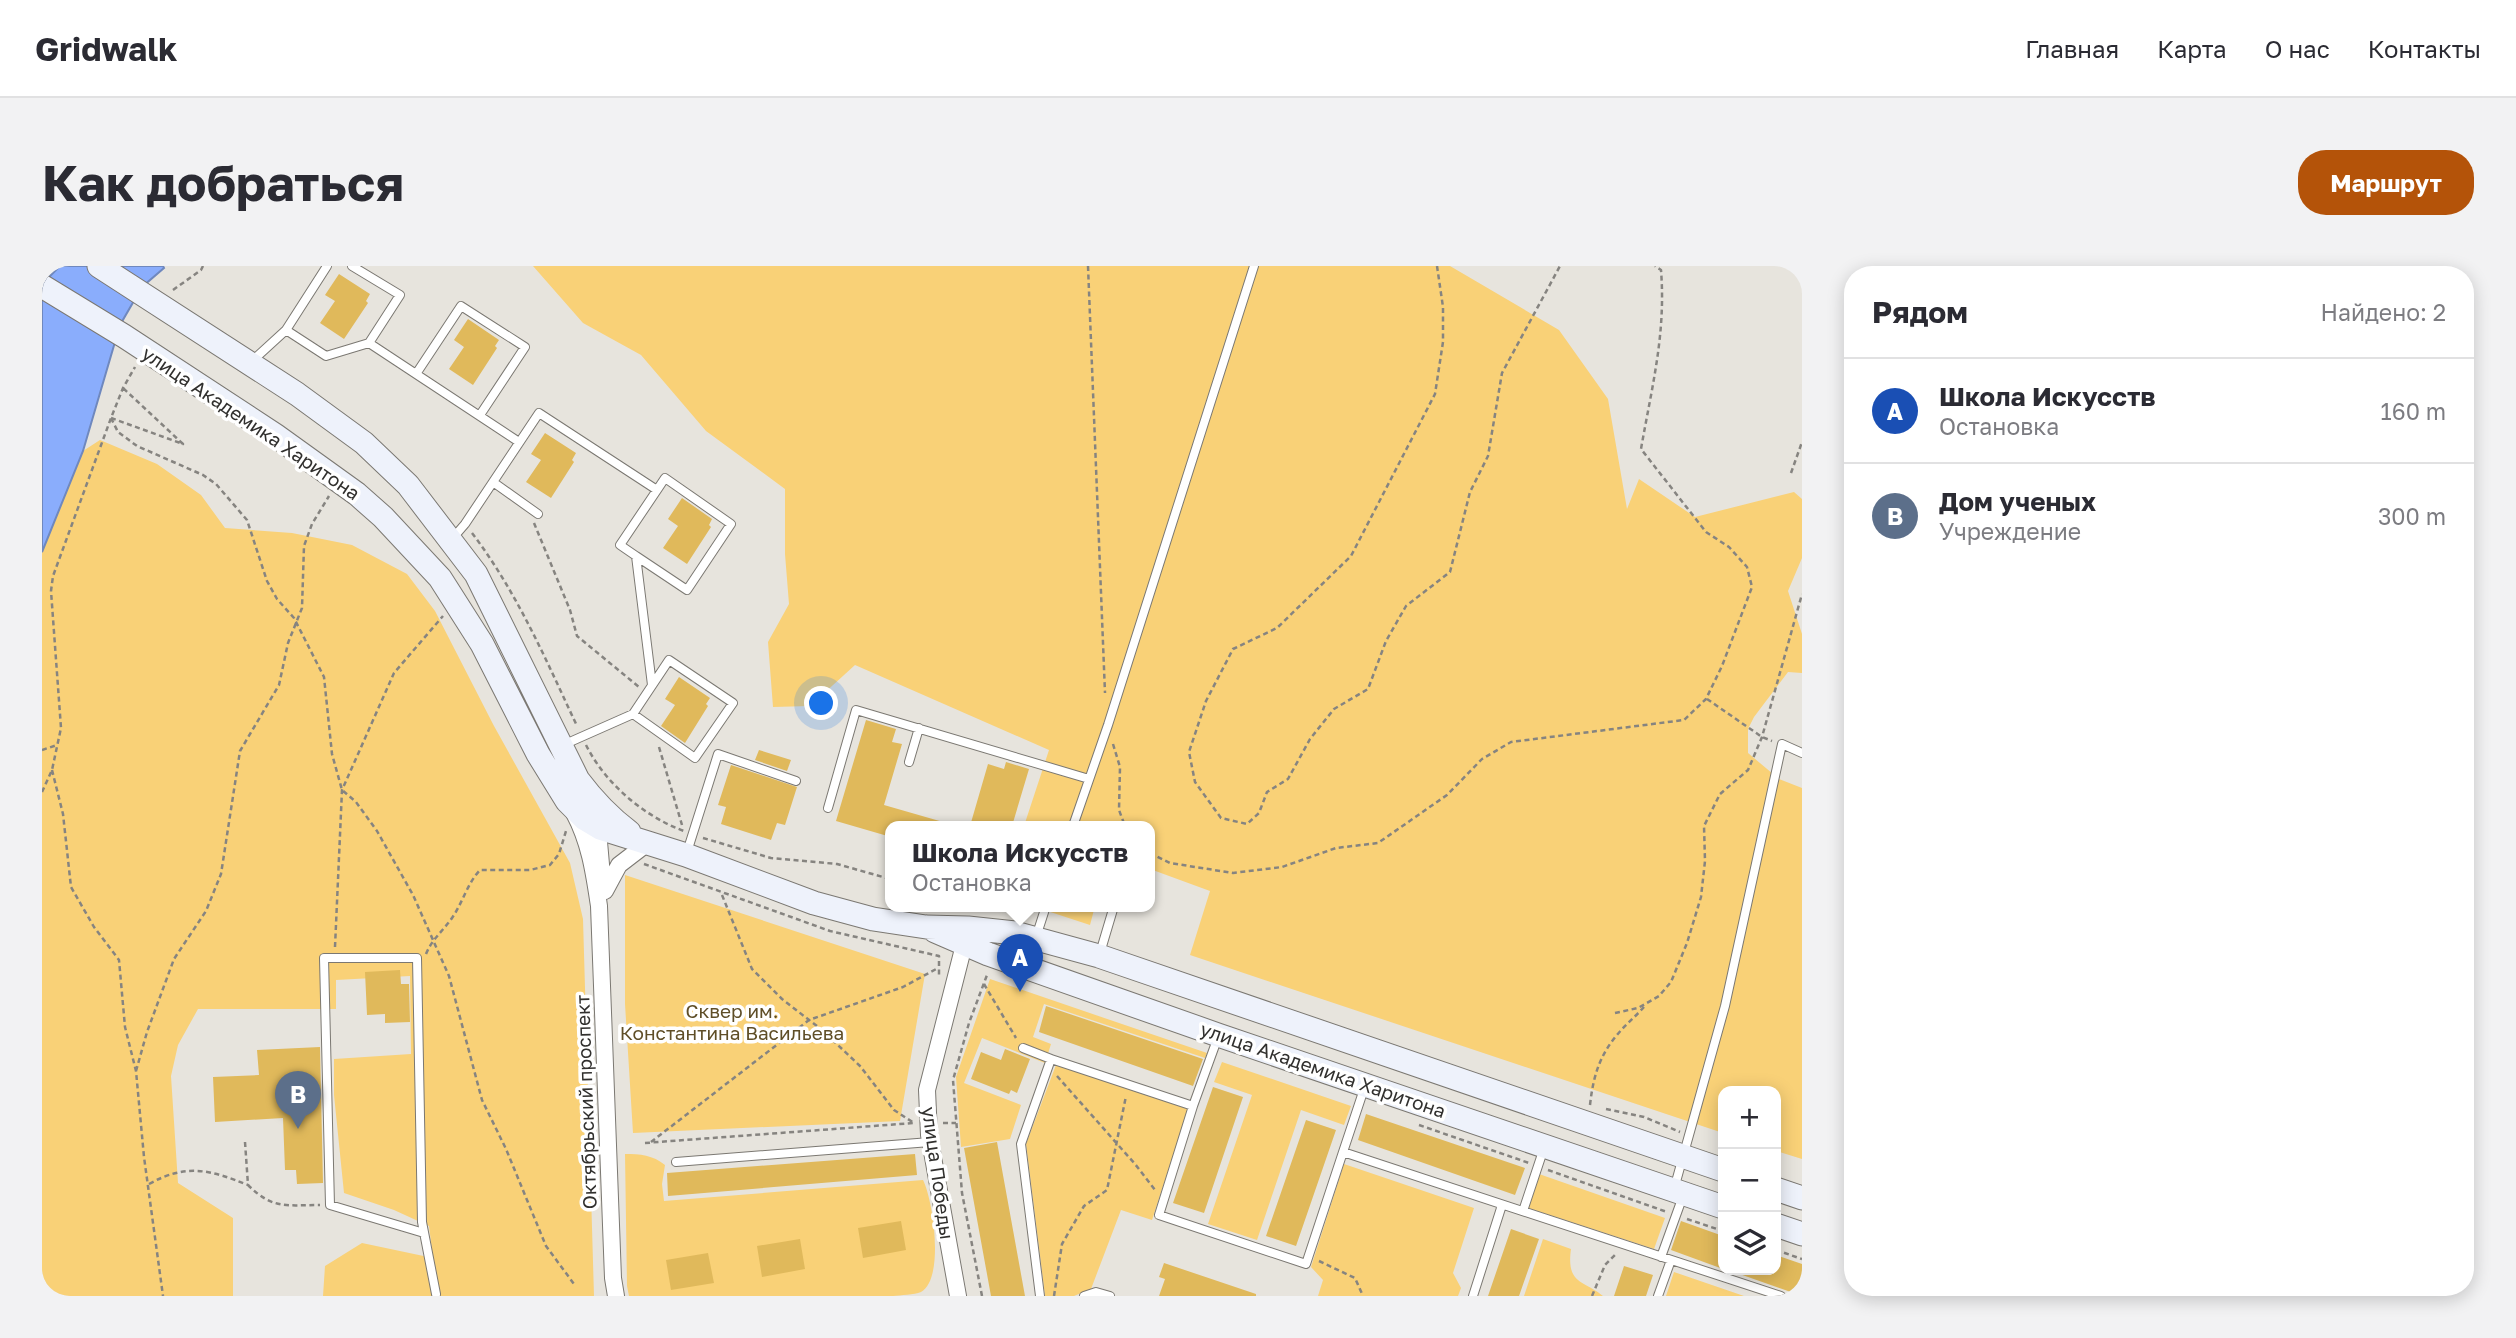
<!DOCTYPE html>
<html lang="ru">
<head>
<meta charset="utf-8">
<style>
  :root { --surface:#fff; --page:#f2f2f3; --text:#2b2b33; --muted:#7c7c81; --line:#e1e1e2; --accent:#b45309 }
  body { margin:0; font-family:"Golos Text",sans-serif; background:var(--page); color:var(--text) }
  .controls { position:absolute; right:21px; bottom:21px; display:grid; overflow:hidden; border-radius:14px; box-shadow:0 4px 18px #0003 }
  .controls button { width:63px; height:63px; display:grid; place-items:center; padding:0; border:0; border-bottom:2px solid var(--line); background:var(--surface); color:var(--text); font:35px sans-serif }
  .you { position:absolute; left:780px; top:438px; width:24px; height:24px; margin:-18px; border:5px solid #fff; border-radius:50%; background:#1a73e8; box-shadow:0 0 0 10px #1a73e833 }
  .badge { display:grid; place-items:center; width:46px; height:46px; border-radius:50%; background:var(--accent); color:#fff; font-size:23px; font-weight:700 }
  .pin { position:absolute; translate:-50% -58px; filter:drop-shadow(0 2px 4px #0008) }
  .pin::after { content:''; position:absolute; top:37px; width:24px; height:21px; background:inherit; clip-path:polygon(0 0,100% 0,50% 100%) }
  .popup { position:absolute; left:843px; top:555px; width:270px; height:91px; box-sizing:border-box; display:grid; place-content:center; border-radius:14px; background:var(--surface); filter:drop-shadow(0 2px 5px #0005); font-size:23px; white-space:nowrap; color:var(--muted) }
  .popup b { font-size:26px; color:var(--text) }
  .popup::after { content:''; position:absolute; left:50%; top:100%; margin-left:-14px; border:14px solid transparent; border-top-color:var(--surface) }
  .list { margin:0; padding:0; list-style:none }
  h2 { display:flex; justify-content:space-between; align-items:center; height:91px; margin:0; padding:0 28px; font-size:30px }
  h2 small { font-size:23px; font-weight:400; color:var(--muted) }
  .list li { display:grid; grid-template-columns:46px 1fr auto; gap:21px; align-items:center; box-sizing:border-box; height:105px; padding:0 28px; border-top:2px solid var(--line) }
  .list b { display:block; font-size:26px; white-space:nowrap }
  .list p { margin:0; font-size:23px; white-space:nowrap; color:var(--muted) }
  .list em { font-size:23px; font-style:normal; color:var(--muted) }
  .icon { flex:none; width:38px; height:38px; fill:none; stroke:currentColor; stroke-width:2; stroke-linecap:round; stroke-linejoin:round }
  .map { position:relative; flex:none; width:1760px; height:1030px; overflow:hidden; border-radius:28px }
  header { display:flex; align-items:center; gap:42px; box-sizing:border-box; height:98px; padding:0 35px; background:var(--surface); border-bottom:2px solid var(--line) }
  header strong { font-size:33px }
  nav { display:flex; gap:38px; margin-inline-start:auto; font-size:24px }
  .intro { display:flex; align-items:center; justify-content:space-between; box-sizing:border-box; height:168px; padding:0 42px }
  h1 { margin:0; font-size:49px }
  .button { padding:18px 32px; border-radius:28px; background:var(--accent); color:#fff; font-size:24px; font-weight:700 }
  main { display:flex; gap:42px; padding:0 42px }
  aside { flex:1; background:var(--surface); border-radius:28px; box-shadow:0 4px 18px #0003 }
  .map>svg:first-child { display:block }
  .green { fill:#f9d177 }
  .water { fill:#8aadfc; stroke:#6f88be; stroke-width:2 }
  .building { fill:#e0b95b }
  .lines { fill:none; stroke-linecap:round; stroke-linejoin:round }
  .service-casing { stroke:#7b7872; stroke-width:10 }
  .minor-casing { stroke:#7b7872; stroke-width:18 }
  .secondary-casing { stroke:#7b7872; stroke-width:25 }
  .path { stroke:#868480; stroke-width:2.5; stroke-dasharray:5 3.5; stroke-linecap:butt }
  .service { stroke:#fff; stroke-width:8 }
  .minor { stroke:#fff; stroke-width:16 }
  .secondary { stroke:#eef2fb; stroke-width:23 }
  .labels { text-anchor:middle; stroke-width:7; stroke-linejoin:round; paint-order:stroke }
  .street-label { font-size:19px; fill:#31302e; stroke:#fff }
  .park-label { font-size:19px; fill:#5f4e27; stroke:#fff }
</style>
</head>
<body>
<header>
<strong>Gridwalk</strong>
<nav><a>Главная</a><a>Карта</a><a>О нас</a><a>Контакты</a></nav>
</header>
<div class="intro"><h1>Как добраться</h1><a class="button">Маршрут</a></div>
<main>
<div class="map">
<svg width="1760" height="1030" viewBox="0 0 1760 1030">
  <rect width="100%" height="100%" fill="#e7e4dd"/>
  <!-- green -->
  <path class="green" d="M491,0H1408L1517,64L1566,133L1585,243L1597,213L1653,251L1752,226L1760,233V292L1746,325L1760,368V407L1746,406L1712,451L1706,463V487L1737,513L1760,522V893L1734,885V825H1681V867L1148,689L1168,625L1108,603V560H982L1007,484L813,399L768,440L731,441L726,376L747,338L743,288V223L664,165L599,89L541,57Z
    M58,174L115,198L159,229L183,262L250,267L310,279L365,308L393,345L452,460L528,597L541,653L552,1030H281L283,1000L320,977L391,992L387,960L352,944L302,927L292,829V793L369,788L368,710L294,714V743H156L136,779L129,810L136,917L191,952V1030H0V286L41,185Z
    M583,609L883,708L858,855L591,867L583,738Z
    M990,640H1053L1048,659Z
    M948,713L1165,787L1163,792L1002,738L991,771L1009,778L1003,797L940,772L922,817L979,839L968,873L919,881L914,811Z
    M1180,796L1309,840L1302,859L1259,844L1215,974L1166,958L1210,829L1172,816Z
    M1014,799L1146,843L1110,954L1079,944L1049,1023L1032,1030H1003L984,878Z
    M583,888C598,888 611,889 623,899L620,918L622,935L881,914C891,933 903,1013 879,1026C872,1029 859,1029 851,1030H587L585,1020Z
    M1302,898L1432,942L1411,1007L1419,1022L1416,1030H1276L1281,1014L1269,1001Z
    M1497,908L1623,952L1612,983L1486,942Z
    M1501,973L1529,983C1524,1019 1542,1014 1561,1030H1482Z
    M1632,1006L1702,1030H1624Z"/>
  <!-- water -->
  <path class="water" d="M18,0H121L122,2L100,21L78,59L41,185L0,286V18Z"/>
  <!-- building -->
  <path class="building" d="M297,8L328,28L324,35L326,37L302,73L278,57L293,35L283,29Z
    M426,53L457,74L453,80L455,82L431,119L407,103L422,81L412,74Z
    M503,167L534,187L530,194L532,196L509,232L484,216L499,194L489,188Z
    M640,232L670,253L667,259L669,261L645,298L621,282L636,260L626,253Z
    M637,411L668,432L664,438L666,440L643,477L619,460L633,439L623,433Z
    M824,454L854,463L850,476L860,478L842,539L901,556V560H849V571L794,555Z
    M717,484L749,494L745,505L713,494Z
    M964,496L987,503L970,560H928L946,498L962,503Z
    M689,499L755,521L743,559L735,557L729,574L679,558L684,541L676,539Z
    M358,704L359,718H367L368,756L343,757V748L325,749L323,706Z
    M1004,740L1161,793L1151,820L997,766Z
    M278,781L281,917L255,918L254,904H243L241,852L173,856L171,811L217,809L215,784Z
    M963,783L988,793L975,827L969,824L967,828L929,813L939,786L959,794Z
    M1171,821L1201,831L1162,947L1131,937Z
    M1324,848L1483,902L1473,929L1316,874Z
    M1264,854L1294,864L1254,980L1224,970Z
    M955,876L983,1030H949L922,882Z
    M873,888L875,909L626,930L625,907Z
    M859,955L864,984L821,992L816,962Z
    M1639,955L1681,970V1003L1629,984Z
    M1469,963L1497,973L1477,1030H1446Z
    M758,973L763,1003L720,1011L715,980Z
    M666,987L672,1017L629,1024L624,994Z
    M1734,989L1760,998V1030L1689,1005L1734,1004Z
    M1122,997L1214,1028V1030H1117L1123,1013L1117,1011Z
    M1582,1000L1611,1009L1604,1030H1572Z"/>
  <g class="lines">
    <!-- service casing -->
    <g class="service-casing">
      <path id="service" d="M310,0L358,29L327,77L477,176
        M244,64L284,90L327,77
        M209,96L244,64L285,0
        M374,108L419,40L483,81L438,149
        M496,248L451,216L497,147L615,224L578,279L594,290L610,419
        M410,273L423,258L451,216
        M594,290L645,324L689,258L623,212L615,224
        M521,479L591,448L627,394L691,437L653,492L591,448
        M867,496L877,462
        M786,542L814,444L1047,513
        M1031,560L1066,459L1212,0
        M645,586L676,488L754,515
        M994,671L1004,640
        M1058,687L1072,640
        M981,782L1009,793
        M1151,840L1176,771
        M1301,886L1322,823
        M634,896L888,876
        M1632,923L1683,740L1740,478L1760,487
        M1481,945L1502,882
        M382,967L288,939L282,692H375L380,956L394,1028
        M1619,991L1641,930
        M998,1030L979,878L1009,793L1151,840L1117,949L1264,998L1301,886L1739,1030
        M1042,1030L1054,1026L1068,1030
        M1431,1030L1460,939
        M1616,1030L1629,994"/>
    </g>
    <!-- minor casing -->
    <g class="minor-casing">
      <path id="minor" d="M532,547C548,577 552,607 557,640L571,1012L574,1030
        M555,553L560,610
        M563,625L577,599L607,576
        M916,1030L887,869L885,824L922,679"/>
    </g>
    <!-- secondary casing -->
    <g class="secondary-casing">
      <path id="secondary" d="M57,0L255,128L322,177L366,219L434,308L536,514C551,534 567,551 587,566
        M0,20L82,70L233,169L315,228L341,251L398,312L440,378L496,488L525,535L543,553L558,562L644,589L772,637L831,653L884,661L926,662L973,667L1057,690L1681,904
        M893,665L946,688L1176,769L1681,941
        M1734,923L1760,932
        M1734,959L1760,968"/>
    </g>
    <!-- path -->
    <path class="path" d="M1046,0L1063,427
      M1395,0L1401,41V76L1393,128L1309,290L1235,362L1191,383L1164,435L1147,486L1153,516L1179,552L1205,558L1217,547L1225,526L1246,513L1268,473L1292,443L1326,423L1344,375L1364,340L1408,306L1428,226L1446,190L1460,107L1518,0
      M131,24L159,4L161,0
      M69,152L76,166L95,180L161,209L174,218L205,254L225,315L235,333L252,352L282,411L290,488L300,524L314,536L335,565L371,629L407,710L440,834L464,883L504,980L532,1018
      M69,152L141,178L81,122
      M1749,207L1760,176
      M492,257L528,344L535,370L597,421
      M430,267C475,326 504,394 535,460
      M1665,433L1720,471L1730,475
      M1071,478L1078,501L1077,544L1083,560
      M544,479C563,517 601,550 642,565
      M617,481L640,559
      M0,484L15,479
      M10,504L21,548L29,621L52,661L77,694L83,761L94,805L102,891L121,1030
      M0,526L10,504L19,462L9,325L11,310L69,152L81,122L93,101
      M661,572L729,592L795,598L848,613
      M1108,587L1128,597L1191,607L1240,601L1294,582L1336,577L1405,529L1440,493L1469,476L1642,454L1664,433L1680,400L1710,321L1705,301L1687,281L1664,266L1599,183C1610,120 1624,68 1619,4L1613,0
      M602,598L788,665L897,690V710
      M680,629L710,703L740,733L780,764L818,800L852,844L872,857
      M949,640L978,648
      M293,681L300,524L352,407L401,350
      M384,688C390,673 401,665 410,652C421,636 425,618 438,604H488L508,599L517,588L524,565
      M942,718L974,772
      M1573,747L1596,742L1617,730L1629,716L1645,677L1659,631L1663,595L1662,560L1678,528L1706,504L1720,471L1760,328
      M94,805L105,766L132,693L164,645L179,608L198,485L237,419L246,377L260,342L262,280L270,258L287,230
      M1015,810L1093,898L1113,924
      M1548,839C1551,812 1557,790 1575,769C1583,759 1593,751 1602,741
      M1564,843L1602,851L1638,866
      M901,857H914
      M1377,859L1487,897
      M203,876L206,919C231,944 245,939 278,939
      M609,876L767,754L861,721L896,702
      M603,877L872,857
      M1506,904L1625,946
      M107,918C145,897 168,904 206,919
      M1645,953L1681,965
      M1734,984L1760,993
      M1277,995L1313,1012L1321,1030
      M940,1030L920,927L911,814L927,757L945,709
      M1012,1030L1020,978L1042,940L1065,924L1084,830
      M1550,1030L1563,999L1574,988"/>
    <!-- service -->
    <use href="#service" class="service"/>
    <!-- minor -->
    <use href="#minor" class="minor"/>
    <!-- secondary -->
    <use href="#secondary" class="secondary"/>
  </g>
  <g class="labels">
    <!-- street labels -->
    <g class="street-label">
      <text transform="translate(209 157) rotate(34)" y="7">улица Академика Харитона</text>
      <text transform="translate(1281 804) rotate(19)" y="7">улица Академика Харитона</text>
      <text transform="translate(544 836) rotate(-92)" y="7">Октябрьский проспект</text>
      <text transform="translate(896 907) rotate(82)" y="7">улица Победы</text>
    </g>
    <!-- park labels -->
    <g class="park-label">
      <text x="690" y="752">Сквер им.<tspan x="690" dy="22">Константина Васильева</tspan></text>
    </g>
  </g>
</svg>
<div class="controls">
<button>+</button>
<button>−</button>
<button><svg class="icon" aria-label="layers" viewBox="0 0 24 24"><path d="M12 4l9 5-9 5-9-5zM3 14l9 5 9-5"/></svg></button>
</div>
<div class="you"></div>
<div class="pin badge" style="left:978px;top:726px;background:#1a4fb4">A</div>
<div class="popup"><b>Школа Искусств</b>Остановка</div>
<div class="pin badge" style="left:256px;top:863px;background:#5c6f8a">B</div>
</div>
<aside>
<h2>Рядом<small>Найдено: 2</small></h2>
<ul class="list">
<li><span class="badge" style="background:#1a4fb4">A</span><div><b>Школа Искусств</b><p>Остановка</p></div><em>160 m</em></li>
<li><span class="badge" style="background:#5c6f8a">B</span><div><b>Дом ученых</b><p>Учреждение</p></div><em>300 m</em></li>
</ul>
</aside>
</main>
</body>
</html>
